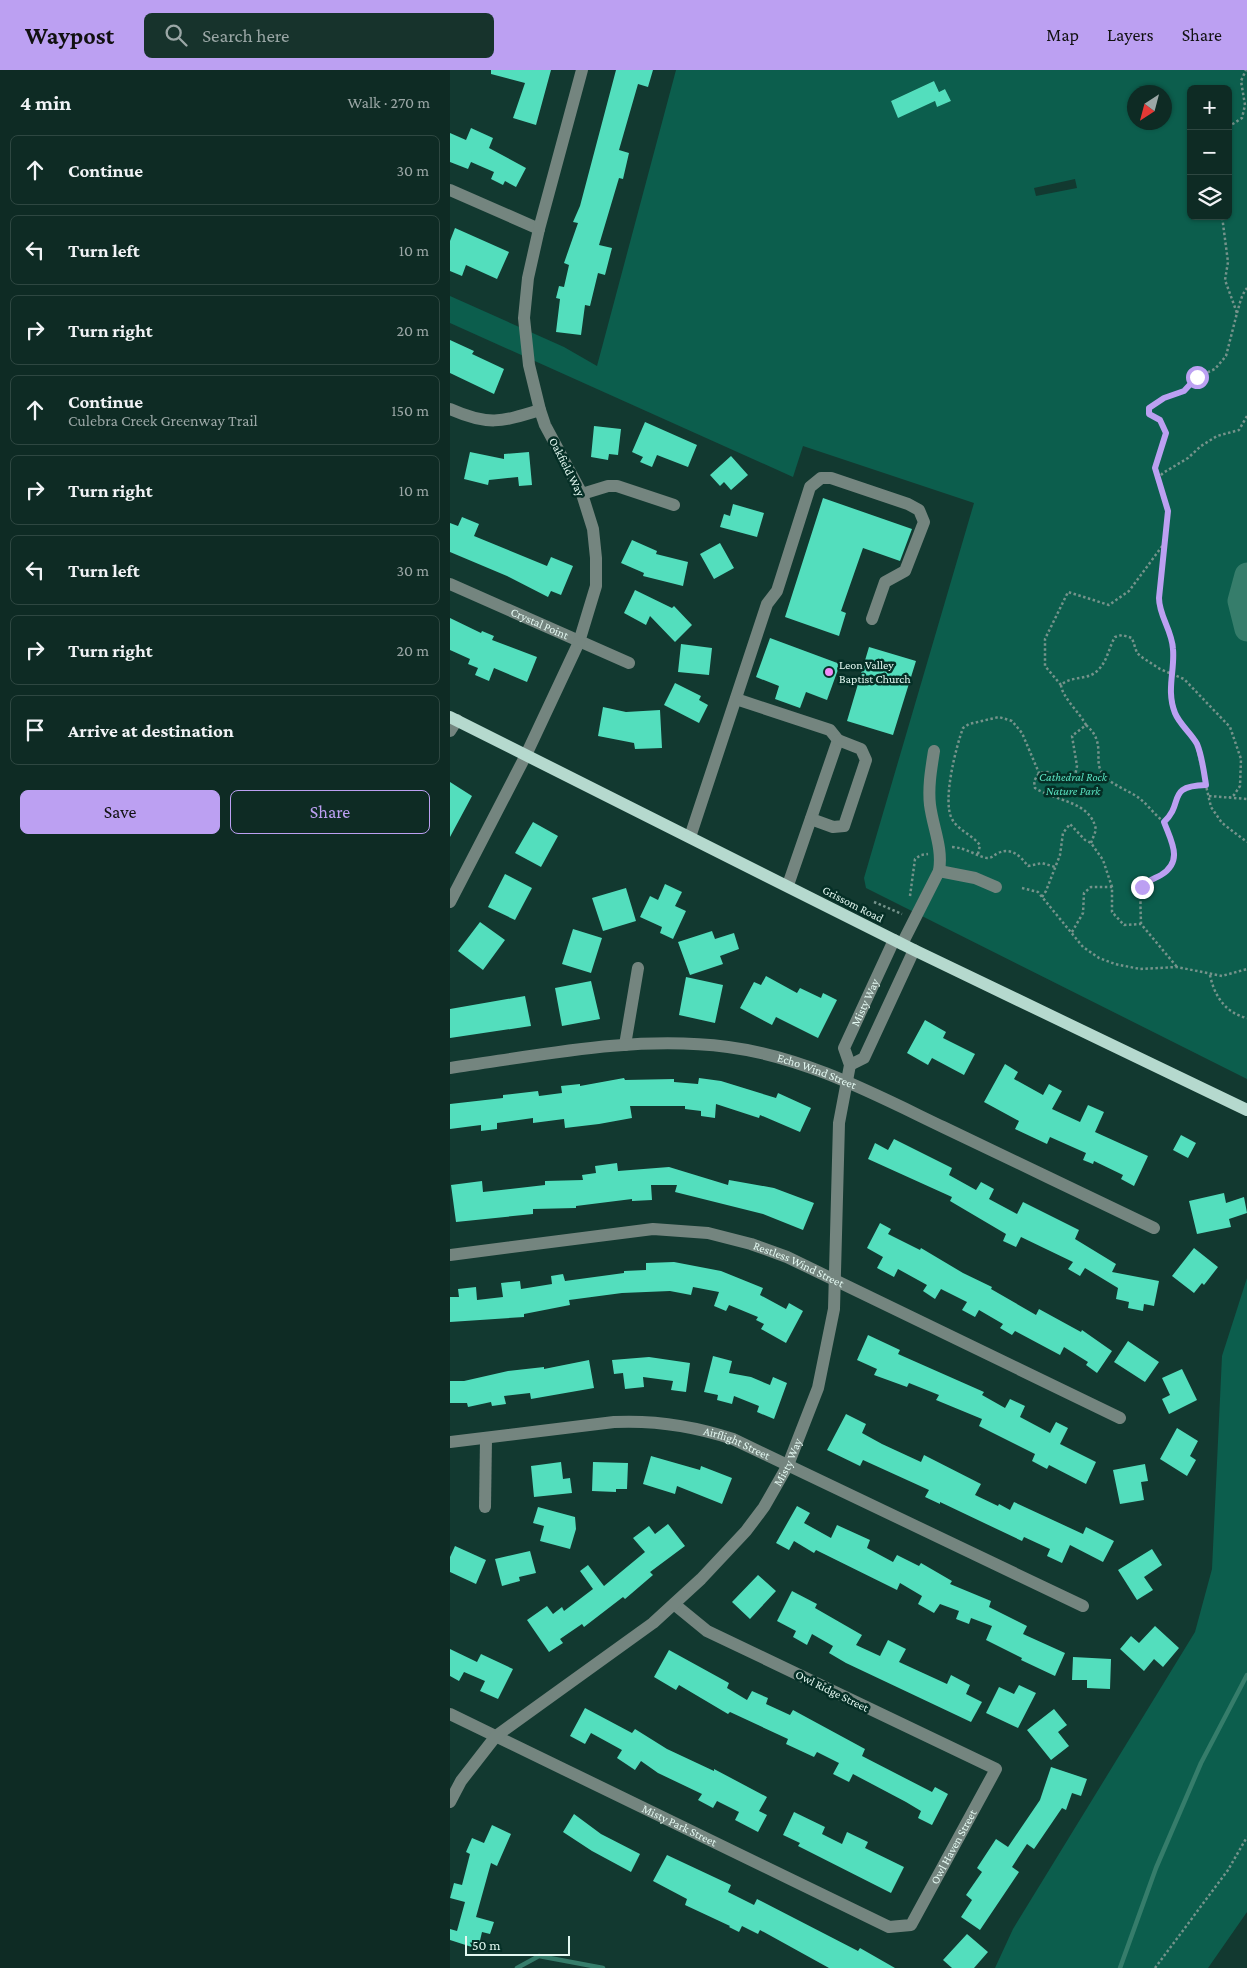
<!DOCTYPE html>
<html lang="en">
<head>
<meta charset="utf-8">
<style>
  :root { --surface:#0e2b24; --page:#17332c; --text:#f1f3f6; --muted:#9ba7a6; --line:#2e4741; --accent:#bca0f2 }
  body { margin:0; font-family:"Crimson Pro",serif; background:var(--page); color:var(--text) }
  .controls { position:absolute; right:15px; top:15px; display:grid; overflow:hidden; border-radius:8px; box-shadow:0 1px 4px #0004 }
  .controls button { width:45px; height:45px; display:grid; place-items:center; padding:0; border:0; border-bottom:1px solid var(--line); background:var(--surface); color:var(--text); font:25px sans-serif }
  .compass { position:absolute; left:677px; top:15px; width:45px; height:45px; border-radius:50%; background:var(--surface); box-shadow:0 1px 4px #0004; rotate:216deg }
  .scale { position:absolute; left:15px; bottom:12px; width:105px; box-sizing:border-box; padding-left:5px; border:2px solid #e3f8f1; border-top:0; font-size:14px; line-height:18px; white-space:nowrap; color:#e3f8f1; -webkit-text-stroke:4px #052f26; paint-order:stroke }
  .stop { position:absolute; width:15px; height:15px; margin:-11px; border:4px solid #bca0f2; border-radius:50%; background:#fff }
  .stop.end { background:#bca0f2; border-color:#fff; box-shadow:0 1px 5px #0008 }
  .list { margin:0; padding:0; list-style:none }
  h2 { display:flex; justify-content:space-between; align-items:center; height:65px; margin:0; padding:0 20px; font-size:21px }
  h2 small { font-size:16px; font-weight:400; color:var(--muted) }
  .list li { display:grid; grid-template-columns:32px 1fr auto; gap:15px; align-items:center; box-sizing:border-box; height:70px; margin:0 10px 10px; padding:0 10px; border:1px solid var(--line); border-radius:8px }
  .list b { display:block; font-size:19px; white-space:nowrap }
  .list p { margin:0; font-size:16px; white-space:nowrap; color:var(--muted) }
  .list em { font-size:16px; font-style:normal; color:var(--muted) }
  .actions { display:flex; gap:10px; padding:15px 20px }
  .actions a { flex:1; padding:11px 0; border:1px solid var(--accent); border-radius:8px; text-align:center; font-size:18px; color:var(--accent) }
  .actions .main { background:var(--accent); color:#111 }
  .icon { flex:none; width:28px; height:28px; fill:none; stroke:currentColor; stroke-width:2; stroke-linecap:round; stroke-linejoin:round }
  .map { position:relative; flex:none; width:797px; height:1898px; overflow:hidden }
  header { display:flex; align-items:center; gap:30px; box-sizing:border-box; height:70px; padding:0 25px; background:var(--accent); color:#111 }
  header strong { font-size:24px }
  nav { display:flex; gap:28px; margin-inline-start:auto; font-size:18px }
  .search { width:350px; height:45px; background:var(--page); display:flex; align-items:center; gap:12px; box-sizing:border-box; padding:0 18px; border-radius:8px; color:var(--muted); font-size:19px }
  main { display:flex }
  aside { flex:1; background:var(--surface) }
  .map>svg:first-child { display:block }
  .green { fill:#0c5e4d; fill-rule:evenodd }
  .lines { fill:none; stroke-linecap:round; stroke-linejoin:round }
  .stream { stroke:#367d6b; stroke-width:4.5 }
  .river { stroke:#367d6b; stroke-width:25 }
  .building { fill:#53debd }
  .path { stroke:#75938b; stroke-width:2.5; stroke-dasharray:2.5 2.5; stroke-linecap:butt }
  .minor { stroke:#74857f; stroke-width:12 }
  .major { stroke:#b5d9ce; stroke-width:12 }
  .route { stroke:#bca0f2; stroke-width:6 }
  .poi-dot { fill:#ef8bf7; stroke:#052f26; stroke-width:2 }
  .labels { text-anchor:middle; stroke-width:5; stroke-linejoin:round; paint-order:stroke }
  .street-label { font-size:12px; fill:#e3f8f1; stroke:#052f26 }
  .poi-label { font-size:12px; fill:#e3f8f1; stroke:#052f26; text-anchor:start }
  .park-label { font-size:12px; font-style:italic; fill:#5ae0bf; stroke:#052f26 }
</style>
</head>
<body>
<header>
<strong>Waypost</strong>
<div class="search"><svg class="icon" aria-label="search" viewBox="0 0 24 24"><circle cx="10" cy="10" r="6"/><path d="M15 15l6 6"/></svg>Search here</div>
<nav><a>Map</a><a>Layers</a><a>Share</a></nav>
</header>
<main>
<aside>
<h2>4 min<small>Walk · 270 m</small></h2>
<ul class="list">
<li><svg class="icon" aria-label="ahead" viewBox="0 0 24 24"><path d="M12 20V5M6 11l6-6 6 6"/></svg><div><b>Continue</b></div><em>30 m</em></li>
<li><svg class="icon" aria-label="left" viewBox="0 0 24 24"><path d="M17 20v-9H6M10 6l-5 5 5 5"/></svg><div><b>Turn left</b></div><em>10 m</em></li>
<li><svg class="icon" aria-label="right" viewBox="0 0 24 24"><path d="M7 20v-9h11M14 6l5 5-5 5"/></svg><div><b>Turn right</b></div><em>20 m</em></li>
<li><svg class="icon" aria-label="ahead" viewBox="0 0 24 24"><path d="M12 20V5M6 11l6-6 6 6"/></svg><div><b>Continue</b><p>Culebra Creek Greenway Trail</p></div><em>150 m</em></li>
<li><svg class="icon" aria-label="right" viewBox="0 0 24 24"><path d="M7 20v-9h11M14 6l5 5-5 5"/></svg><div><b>Turn right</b></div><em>10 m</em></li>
<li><svg class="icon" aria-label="left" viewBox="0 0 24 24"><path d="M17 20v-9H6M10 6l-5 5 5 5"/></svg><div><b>Turn left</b></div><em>30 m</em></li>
<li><svg class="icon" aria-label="right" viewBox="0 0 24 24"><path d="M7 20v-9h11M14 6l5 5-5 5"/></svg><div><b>Turn right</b></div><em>20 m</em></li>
<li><svg class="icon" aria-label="arrive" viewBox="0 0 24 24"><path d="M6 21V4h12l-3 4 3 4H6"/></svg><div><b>Arrive at destination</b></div></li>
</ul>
<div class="actions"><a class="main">Save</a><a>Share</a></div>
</aside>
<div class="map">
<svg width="797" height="1898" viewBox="0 0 797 1898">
  <rect width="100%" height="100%" fill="#123930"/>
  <!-- green -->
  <path class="green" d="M226,0H797V1009L416,818L414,808L524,433L353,376L343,407L0,253V226L114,277L147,296ZM484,11L489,22L495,19L501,31L487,37L485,31L449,47L441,31ZM741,19H778V146H741ZM684,22H714V52H684ZM625,109L627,118L586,126L584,118Z
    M797,1208V1842L758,1898H545L563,1859L745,1562L762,1499L772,1286Z"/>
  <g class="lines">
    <!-- stream -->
    <path class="stream" d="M67,1898L89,1886L153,1898
      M670,1898L706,1798L751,1693L797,1605"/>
    <!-- river -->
    <path class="river" d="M797,505L790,531L797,559"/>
  </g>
  <!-- building -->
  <path class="building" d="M41,0H101L86,55L63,48L75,13L41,4Z
    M166,0H203L198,17L188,14L169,80L179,83L173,109L169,108L149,175L162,178L155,205L148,203L140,236L135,235L131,265L106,262L110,229L106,228L109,216L114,217L119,195L114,193L128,153L123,152L130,136Z
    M484,11L489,22L495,19L501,31L487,37L485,31L448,48L441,31Z
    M21,58L43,68L39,78L76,98L66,117L55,111L53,115L41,109L44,102L21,92L18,99L0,92V63L16,70Z
    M5,158L59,182L47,209L16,195L12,206L0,201V171Z
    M0,270L24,281L22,284L54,299L44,324L0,303Z
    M195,352L247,375L238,397L207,385L202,397L190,392L193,387L182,382Z
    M144,356L171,359L168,385L159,384L158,390L141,387Z
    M20,382L54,389V384L79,382L82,415L69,416L68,407L39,410L38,415L14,409Z
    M281,386L298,405L281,420L274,412L270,416L260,405Z
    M373,428L462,459L450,491L413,478L391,541L396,543L389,566L335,547Z
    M283,434L314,443L307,467L270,457L274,444L280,446Z
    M12,447L29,454L24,466L97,496L101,487L123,496L111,525L101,521L98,527L57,506L0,482V453L8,456Z
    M182,470L207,481L206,484L238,492L233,516L193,506L194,503L171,493Z
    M270,473L284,498L264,509L250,484Z
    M185,520L222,538L224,536L242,555L225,572L200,546L196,555L174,543Z
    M0,548L31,563L32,561L44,566L42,570L87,587L77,612L44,598L39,611L25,605L28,598L18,594L20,589L0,580Z
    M320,568L390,594L377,630L356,622L350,638L325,629L329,616L306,607Z
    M231,574L262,578L259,605L228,602Z
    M419,577L466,591L443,665L397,651Z
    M225,613L251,626L249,630L258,635L249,653L214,635Z
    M153,637L176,642L210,640L212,678L185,679L184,673L148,666Z
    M0,712L22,726L0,767Z
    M83,752L108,766L91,797L65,783Z
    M55,804L82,818L65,850L38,837Z
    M215,814L232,822L225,836L236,841L223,869L210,863L212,857L190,847L200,826L208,830Z
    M176,818L186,851L153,861L142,828Z
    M30,852L55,870L33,900L8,881Z
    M123,859L152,868L141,903L112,894Z
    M262,861L265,869L284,863L289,879L270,886L273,894L240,905L228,872Z
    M316,906L347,923L350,918L371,928L373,923L387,930L368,968L326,947L322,955L290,938L304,912L311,915Z
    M236,907L273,915L265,953L229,945Z
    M141,911L150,949L112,956L105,918Z
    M75,926L81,956L0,968V939Z
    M475,950L496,962L493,968L525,984L514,1005L482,988L478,995L457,983Z
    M555,994L568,1002L564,1009L593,1025L599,1014L612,1021L602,1039L630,1052L638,1035L654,1042L645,1062L698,1086L684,1116L671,1109L673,1105L644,1091L643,1094L633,1090L636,1083L600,1067L597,1074L565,1059L569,1051L534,1032Z
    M174,1008L175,1010L224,1009V1012L248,1014L249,1008L271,1011L326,1028L328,1023L361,1038L350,1062L310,1045L309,1048L266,1034L265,1048L251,1046V1041L235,1039V1036H180L182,1048L149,1054L115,1058L114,1049L83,1053V1048L47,1053V1059L31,1061V1055L0,1059V1034L53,1028V1025L88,1021L89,1026L112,1023L111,1016L130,1014V1016Z
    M731,1065L746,1073L738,1088L723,1080Z
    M444,1069L502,1098L499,1105L526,1120L531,1112L544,1119L539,1129L567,1144L573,1132L629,1160L625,1169L666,1194L662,1202L709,1211L704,1236L694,1234L693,1241L678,1238L679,1232L666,1229L668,1218L635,1198L630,1206L618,1199L623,1192L571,1167L566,1177L553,1171L556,1164L500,1131L502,1127L418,1089L425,1073L438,1080Z
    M167,1093L168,1101L219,1097L278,1115L279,1110L324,1118L364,1133L353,1160L313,1144L225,1122L227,1115H201L202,1130L182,1131V1129L126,1136V1138L83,1139V1144L6,1152L1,1115L32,1111L33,1122L95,1115V1111L133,1110L132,1105L146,1103L145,1096Z
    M774,1123L776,1133L794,1127L797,1143L779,1149L781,1157L747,1164L739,1131Z
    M430,1153L441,1159L438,1164L470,1180L471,1178L513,1203L542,1217L541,1219L586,1245L589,1239L631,1262L632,1260L662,1281L647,1303L636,1295L638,1292L614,1277L610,1285L565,1261L562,1265L550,1258L553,1254L529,1240L525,1247L512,1240L517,1232L491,1219L485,1229L473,1221L477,1215L448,1199L444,1207L427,1198L433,1187L417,1178Z
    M744,1178L768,1197L754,1215L752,1213L744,1223L722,1206Z
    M224,1192L271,1201L313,1218L310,1225L336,1239L339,1233L353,1241L336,1273L311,1259L314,1254L306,1250L308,1247L279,1235L276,1241L264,1236L269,1222L243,1217L241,1225L220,1221L172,1223L119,1230L120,1235L74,1244V1247L0,1252V1227H9L8,1219L26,1217L27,1230L53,1227L51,1213L70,1211L71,1219L102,1214L101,1206L113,1204L115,1211L174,1203V1201L196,1200V1193Z
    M418,1265L450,1280L448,1284L534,1322L532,1325L555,1338L560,1329L575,1336L570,1347L600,1363L606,1352L618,1358L610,1374L646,1392L636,1414L599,1395L597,1399L582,1391L585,1384L529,1356L532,1349L486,1330L489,1325L459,1313L457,1317L424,1305L427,1299L407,1290Z
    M678,1271L709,1292L695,1312L664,1292Z
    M263,1286L282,1291L279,1303L301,1307L320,1315L323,1307L337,1313L324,1349L307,1342L309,1336L284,1326L282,1334L267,1330L268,1325L254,1322Z
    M199,1287L240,1293L236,1322L221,1320L223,1311L193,1307L194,1317L175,1319L173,1303L164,1304L162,1290Z
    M139,1290L144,1318L81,1329L80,1323L54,1326L56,1334L42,1336L41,1332L18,1337L17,1333H0V1311H14L58,1301L94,1297V1299Z
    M732,1299L747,1330L719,1344L712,1329L720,1325L712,1308Z
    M396,1344L416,1354L412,1363L432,1374L471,1392L474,1385L531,1414L525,1425L548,1436L549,1434L560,1440L564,1432L633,1464L636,1457L664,1471L653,1492L620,1475L612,1493L597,1486L600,1479L574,1467L572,1471L490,1432V1434L475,1427L479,1420L413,1390L410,1396L377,1380Z
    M727,1358L748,1371L740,1386L746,1390L737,1406L710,1389Z
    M201,1386L250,1400L251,1396L282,1408L272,1434L227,1416L225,1424L193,1414Z
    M111,1392L113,1409L120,1408L122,1423L84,1427L81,1396Z
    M143,1392L178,1393L177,1419H166V1422L142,1421Z
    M695,1394L698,1411L691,1412L694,1430L670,1434L663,1400Z
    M347,1436L360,1443L354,1453L381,1468L387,1455L420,1470L417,1478L443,1492L447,1485L469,1496L471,1493L502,1511L500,1514L541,1531L539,1537L577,1556L573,1564L615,1583L605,1606L571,1590L572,1588L536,1570L542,1556L521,1548L519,1554L506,1549L509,1541L490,1534L484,1543L468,1534L472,1526L450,1513L447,1520L366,1480L364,1483L344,1471L339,1480L326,1473Z
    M88,1437L125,1447L126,1459L120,1479L90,1471L94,1456L83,1453Z
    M218,1454L235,1476L200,1502L203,1505L175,1529L173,1527L134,1557L132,1554L110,1569L113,1573L99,1582L77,1550L97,1536L103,1544L112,1537L114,1541L143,1519L130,1501L138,1495L154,1516L195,1482L183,1468L199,1456L205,1464Z
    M5,1476L36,1490L26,1514L0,1502V1487Z
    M702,1479L712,1495L694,1507L703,1520L687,1530L668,1500Z
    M80,1481L86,1503L69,1507L70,1511L52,1516L45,1489Z
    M308,1505L326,1521L300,1549L282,1532Z
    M342,1521L367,1534L365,1538L412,1565L406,1575L430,1586L438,1570L456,1579L449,1592L497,1614L501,1605L520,1615L516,1624L532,1632L521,1652L396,1593L379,1583L383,1576L362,1564L357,1575L343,1567L346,1561L327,1551Z
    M705,1556L729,1578L713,1597L704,1589L694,1601L670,1579L681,1566L689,1573Z
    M0,1579L27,1592L31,1584L63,1599L48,1629L30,1621L35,1611L14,1602L9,1611L0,1606Z
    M219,1580L279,1613L277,1618L297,1630L302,1621L318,1628L316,1634L340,1645L343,1640L415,1679L412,1686L482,1722L485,1717L498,1724L482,1755L468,1748L471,1741L456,1732L403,1704L399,1712L383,1704L389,1693L367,1682L364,1687L336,1674L338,1669L280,1642L278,1644L229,1615L226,1620L204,1607Z
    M623,1587L661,1589L660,1619L637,1618V1610H622Z
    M569,1615L586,1623L568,1658L536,1643L549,1617L564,1624Z
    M135,1638L182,1663L185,1659L217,1679L264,1701V1699L317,1727L309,1741L317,1745L308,1762L285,1750L289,1742L267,1731L263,1738L248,1730L252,1724L208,1703L191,1691L185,1700L167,1688L172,1680L141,1663L135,1674L120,1666Z
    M604,1639L617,1655L608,1662L619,1676L601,1690L577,1660Z
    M601,1697L637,1709L631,1726L622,1723L616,1740L612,1738L584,1779L577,1774L562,1797L569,1802L530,1860L511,1847L522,1830L516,1825L532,1802L527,1798L546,1769L558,1777L590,1730Z
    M344,1742L375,1757L372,1764L392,1774L397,1762L418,1772L415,1778L454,1797L441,1823L348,1776L350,1773L333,1765Z
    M124,1744L151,1764L190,1784L181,1802L142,1781L113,1762Z
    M42,1755L61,1764L47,1796L41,1793L26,1847L44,1852L40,1864L32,1862L28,1879L0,1870V1859L7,1861L15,1832L0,1828L4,1813L12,1815L20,1784L16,1782L22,1768L34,1773Z
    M217,1785L281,1815L278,1822L304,1835L307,1829L408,1881L410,1878L445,1898H379L310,1860L308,1864L292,1856L289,1862L279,1857L280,1856L235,1835L237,1829L203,1811Z
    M517,1864L538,1882L524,1898H502L493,1890Z"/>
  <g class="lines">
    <!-- path -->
    <path class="path" d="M778,57L792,48L795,35L791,11L796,0
      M787,243C790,233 791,226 797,218
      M797,346L789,360L767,366L751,376L738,388L713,403L707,409L718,441L709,536L719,561L723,579L720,613L725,641L731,654L746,673L761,737L772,753L797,772
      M707,409L705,398L715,363L710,350L699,344V338L714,328L734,321L747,307L765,299L776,286L787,243L775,210L778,192L772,146
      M611,615L595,596V569L618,522L659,535L679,521L716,471
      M636,655C630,643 612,627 611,615C622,605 638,611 648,600C657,592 659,577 665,567L672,565L682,568L687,583L693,588L710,599L734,609L780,657L791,689L790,716L784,725L779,728
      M759,726L797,729
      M641,773L646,760C641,731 607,732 585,718L584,711L589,703L598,702L614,710L625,706L627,696L622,666L636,655C656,672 644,689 651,701C659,715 677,719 689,728C698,735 705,745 714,752C735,733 715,716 756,715
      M502,777C517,778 526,786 537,788C543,788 544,785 548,783C562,777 570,786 578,796L592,793L605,797
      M528,784L530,775C522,765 508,760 502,749C492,731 506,677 513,658L519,654L549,647L562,651L572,663L589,703
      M572,818L588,822L633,877L649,888L665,894L690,899L727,897L772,906L797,899
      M460,826L465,789L471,785L478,784
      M592,827L596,821L610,785L613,763L620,754L635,770L641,773L653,790L662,817V842L674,855L691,854L727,897
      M424,832L452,844
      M691,854C691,846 689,822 693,816C697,809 703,809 709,806C734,794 721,772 715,752
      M622,862L633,843L634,823L641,817H662
      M760,905C764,925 775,943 797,948
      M705,1898L778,1800L797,1767"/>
    <!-- minor -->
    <g class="minor">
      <path d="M0,120L89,159"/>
      <path d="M0,339C38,356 51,352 90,340"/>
      <path d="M132,424L158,416H167L224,435"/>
      <path id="s1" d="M0,514L179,593"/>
      <path d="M286,629L380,660L388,670L338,815"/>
      <path d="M0,661L7,650"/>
      <path d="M361,749L383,757L394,756L416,690L411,679L388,670"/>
      <path d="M240,767L317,534L327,521L360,417L371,408H381L458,434L469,440L474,452L455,501L435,512L422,549"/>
      <path d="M489,801L525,808L546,817"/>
      <path d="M0,832L76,685L129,572L146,516V488L143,459L132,424L95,355L90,340L79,295L74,248L78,208L89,159L132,0"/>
      <path d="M452,874L489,801C493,778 483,758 480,735C478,717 481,700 484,681"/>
      <path d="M175,975L188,898"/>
      <path d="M400,995L414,988L464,880"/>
      <path id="s2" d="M0,998C92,985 185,965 278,977C355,987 424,1024 493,1057C563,1091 634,1124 704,1158"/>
      <path id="s3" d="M0,1185L203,1159L258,1163L301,1174L337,1187L670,1348"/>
      <path id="s4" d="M0,1372L164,1352C206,1350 244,1356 283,1369L633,1536"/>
      <path d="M35,1437L36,1369"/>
      <path id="s5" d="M0,1644L439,1857L461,1855L546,1699L257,1561L224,1534"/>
      <path id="s6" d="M0,1732L11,1711L46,1666L203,1553L251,1509L296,1461L314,1437L338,1395L368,1318L384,1239L389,1053L400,995L394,978L444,870"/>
    </g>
    <!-- major -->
    <path class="major" d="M0,647L464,880L797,1040"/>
  </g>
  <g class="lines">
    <!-- route -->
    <path class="route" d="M692,817C698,810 704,809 711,805C734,791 721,771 714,752C735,733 715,716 756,715C754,702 752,686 747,674C741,663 730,655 725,643C716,620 725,601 723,579C722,560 709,546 709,528L718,441L705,398L716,363L710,350L699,344V338L714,328L734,321L747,307"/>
  </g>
  <!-- markers -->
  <circle class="poi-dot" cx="379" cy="602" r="5"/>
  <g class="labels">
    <!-- street labels -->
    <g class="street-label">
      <text transform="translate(117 397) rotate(63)" y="4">Oakfield Way</text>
      <text dy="4" stroke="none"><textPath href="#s1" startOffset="98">Crystal Point</textPath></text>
      <text transform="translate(403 834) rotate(27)" y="4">Grissom Road</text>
      <text dy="4" stroke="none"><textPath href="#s6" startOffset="960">Misty Way</textPath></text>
      <text dy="4" stroke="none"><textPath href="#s2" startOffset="372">Echo Wind Street</textPath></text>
      <text dy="4" stroke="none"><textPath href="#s3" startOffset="356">Restless Wind Street</textPath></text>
      <text dy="4" stroke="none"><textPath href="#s4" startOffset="291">Airflight Street</textPath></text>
      <text dy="4" stroke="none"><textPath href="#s6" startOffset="486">Misty Way</textPath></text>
      <text transform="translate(382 1621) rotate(26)" y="4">Owl Ridge Street</text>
      <text dy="4" stroke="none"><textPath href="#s5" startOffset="255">Misty Park Street</textPath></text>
      <text dy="4" stroke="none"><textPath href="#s5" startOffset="599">Owl Haven Street</textPath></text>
    </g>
    <!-- poi labels -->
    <g class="poi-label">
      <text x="389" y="599">Leon Valley<tspan x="389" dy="14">Baptist Church</tspan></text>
    </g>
    <!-- park labels -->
    <g class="park-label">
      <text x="623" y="711">Cathedral Rock<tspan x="623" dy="14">Nature Park</tspan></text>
    </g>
  </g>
</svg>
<div class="controls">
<button>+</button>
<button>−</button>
<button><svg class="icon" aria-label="layers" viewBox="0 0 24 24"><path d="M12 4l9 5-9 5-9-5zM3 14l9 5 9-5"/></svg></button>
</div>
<svg class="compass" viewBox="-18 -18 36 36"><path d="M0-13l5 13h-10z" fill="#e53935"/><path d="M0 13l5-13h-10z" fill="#9ba7a6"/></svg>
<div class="scale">50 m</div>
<div class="stop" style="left:747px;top:307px"></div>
<div class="stop end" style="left:692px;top:817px"></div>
</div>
</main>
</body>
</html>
